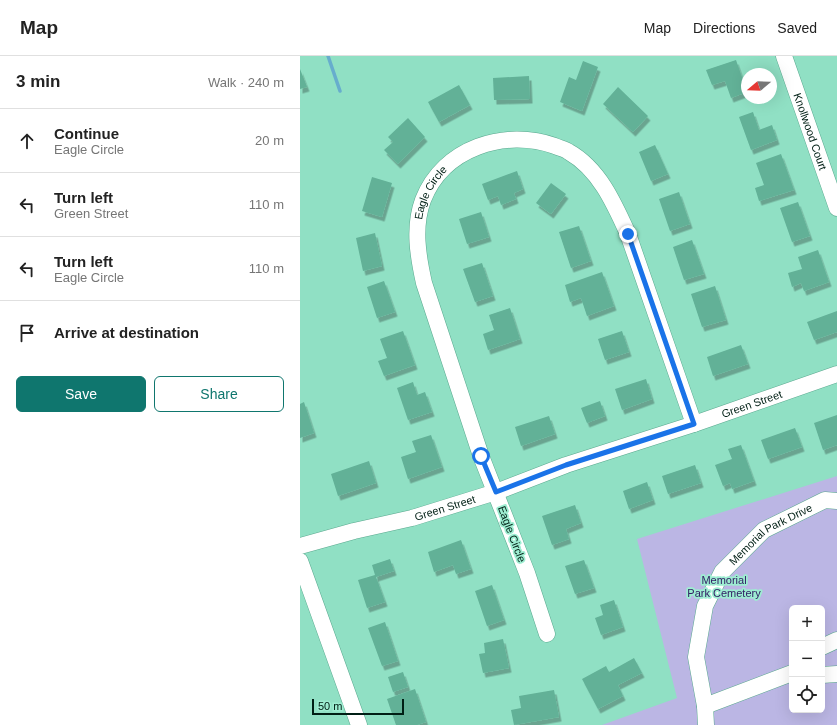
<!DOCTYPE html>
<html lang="en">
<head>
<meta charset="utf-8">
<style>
  :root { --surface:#fff; --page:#f6f6f6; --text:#222; --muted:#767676; --line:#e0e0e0; --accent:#0f766e }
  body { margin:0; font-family:Helvetica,sans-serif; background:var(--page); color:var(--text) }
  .controls { position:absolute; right:12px; bottom:12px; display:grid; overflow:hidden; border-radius:6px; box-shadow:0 4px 16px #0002 }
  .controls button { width:36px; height:36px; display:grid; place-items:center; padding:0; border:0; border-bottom:1px solid var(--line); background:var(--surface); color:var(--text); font:20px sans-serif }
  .compass { position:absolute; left:441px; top:12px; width:36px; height:36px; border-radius:50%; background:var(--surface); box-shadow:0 4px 16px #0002; rotate:251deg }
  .scale { position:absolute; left:12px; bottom:10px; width:92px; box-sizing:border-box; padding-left:4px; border:2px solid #001f15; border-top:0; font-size:11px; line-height:14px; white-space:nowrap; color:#001f15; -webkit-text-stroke:3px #9dedd1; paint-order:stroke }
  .stop { position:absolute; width:12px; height:12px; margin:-9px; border:3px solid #1a73e8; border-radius:50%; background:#fff }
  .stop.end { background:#1a73e8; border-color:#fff; box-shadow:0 1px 4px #0008 }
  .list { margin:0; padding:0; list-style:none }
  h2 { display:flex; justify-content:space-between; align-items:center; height:52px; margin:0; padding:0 16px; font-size:17px }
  h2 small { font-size:13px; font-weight:400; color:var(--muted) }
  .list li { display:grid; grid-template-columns:26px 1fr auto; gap:12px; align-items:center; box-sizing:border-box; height:64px; padding:0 16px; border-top:1px solid var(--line) }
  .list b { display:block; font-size:15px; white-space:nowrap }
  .list p { margin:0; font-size:13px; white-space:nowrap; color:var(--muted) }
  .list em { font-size:13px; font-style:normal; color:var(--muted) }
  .actions { display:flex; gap:8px; padding:12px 16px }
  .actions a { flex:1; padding:9px 0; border:1px solid var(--accent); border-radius:6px; text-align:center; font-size:14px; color:var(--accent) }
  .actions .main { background:var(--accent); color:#fff }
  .icon { flex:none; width:22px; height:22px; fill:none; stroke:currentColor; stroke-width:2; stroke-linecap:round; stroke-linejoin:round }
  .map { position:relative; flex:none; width:537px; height:669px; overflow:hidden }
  header { display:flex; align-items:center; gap:24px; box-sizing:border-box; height:56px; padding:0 20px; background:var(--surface); border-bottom:1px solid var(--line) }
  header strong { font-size:19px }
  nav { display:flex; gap:22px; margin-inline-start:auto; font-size:14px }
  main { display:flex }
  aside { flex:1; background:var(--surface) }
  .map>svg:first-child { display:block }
  .green { fill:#bbb6e4; fill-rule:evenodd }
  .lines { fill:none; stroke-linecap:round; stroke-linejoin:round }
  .stream { stroke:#67adcd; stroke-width:3.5 }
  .building { fill:#62b197; filter:url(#shadow) }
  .minor-casing { stroke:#59a88e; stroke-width:17 }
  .minor { stroke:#fff; stroke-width:16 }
  .route { stroke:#1a73e8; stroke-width:5 }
  .labels { text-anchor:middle; stroke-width:3.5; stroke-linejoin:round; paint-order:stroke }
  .street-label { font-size:11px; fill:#001f15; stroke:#9dedd1 }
  .park-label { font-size:11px; fill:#322065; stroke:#9dedd1 }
</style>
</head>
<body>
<header>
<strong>Map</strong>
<nav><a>Map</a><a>Directions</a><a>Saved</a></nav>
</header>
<main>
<aside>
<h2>3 min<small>Walk · 240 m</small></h2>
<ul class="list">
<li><svg class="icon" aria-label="ahead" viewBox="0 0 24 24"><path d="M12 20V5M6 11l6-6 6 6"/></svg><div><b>Continue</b><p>Eagle Circle</p></div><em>20 m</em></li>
<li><svg class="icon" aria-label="left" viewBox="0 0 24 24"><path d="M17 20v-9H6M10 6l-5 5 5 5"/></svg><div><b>Turn left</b><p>Green Street</p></div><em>110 m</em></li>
<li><svg class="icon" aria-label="left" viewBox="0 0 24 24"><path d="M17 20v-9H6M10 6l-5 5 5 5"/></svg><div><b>Turn left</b><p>Eagle Circle</p></div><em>110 m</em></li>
<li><svg class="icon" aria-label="arrive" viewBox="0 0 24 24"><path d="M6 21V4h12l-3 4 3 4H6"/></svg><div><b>Arrive at destination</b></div></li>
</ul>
<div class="actions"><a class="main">Save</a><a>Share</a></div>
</aside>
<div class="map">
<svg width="537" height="669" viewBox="0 0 537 669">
  <defs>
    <filter id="shadow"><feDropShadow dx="2.5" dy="4.5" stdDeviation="0" flood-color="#0004"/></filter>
  </defs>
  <rect width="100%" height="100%" fill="#90e0c4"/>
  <!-- green -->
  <path class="green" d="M537,420V669H302L377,642L337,483ZM492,552H522V654H492Z"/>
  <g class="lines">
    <!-- stream -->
    <path class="stream" d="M28,0L40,35"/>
  </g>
  <!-- building -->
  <path class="building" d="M436,4L447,36L431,42L425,25L412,29L406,14Z
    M283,5L298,11L282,55L260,46L269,21L276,24Z
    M0,13L7,31L0,33Z
    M229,20L230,43L194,44L193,22Z
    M159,29L170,49L139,66L128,46Z
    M318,31L348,60L333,76L303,48Z
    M453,56L459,74L472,69L477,84L451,94L439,61Z
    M108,62L125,81L98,108L84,94L93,86L88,81Z
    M355,89L368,118L351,125L339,96Z
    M481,98L494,134L459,145L455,132L464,129L456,107Z
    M217,115L223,133L214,137L216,143L201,149L198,140L188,144L182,128Z
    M72,121L92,127L82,161L62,155Z
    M251,127L266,138L251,158L236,147Z
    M379,136L390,168L370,175L359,143Z
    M498,146L510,180L492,186L480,152Z
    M181,156L189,181L167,188L159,163Z
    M279,170L291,205L271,212L259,176Z
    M75,177L82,210L63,215L56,182Z
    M392,184L404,218L384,224L373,191Z
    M518,194L529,226L504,235L501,227L492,231L488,217L502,213L498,201Z
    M182,207L193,240L175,246L163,213Z
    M302,216L314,250L287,260L281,242L270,246L265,229Z
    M84,225L95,256L77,262L67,231Z
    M415,230L426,264L402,271L391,238Z
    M210,252L220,283L188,294L183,278L194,274L189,259Z
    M537,255V276L514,284L507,266Z
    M103,275L115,309L84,320L78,305L87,302L80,283Z
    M322,275L329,296L305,304L298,283Z
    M441,289L448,308L413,320L407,301Z
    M346,323L352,343L322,354L315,333Z
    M113,326L117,339L125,336L132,356L108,364L97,332Z
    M300,345L305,360L287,367L281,352Z
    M4,346L14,377L0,382V348Z
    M537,359V389L523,394L514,367Z
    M249,360L255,378L221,390L215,371Z
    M495,372L502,391L468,403L461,384Z
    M131,379L142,411L108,423L101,401L116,396L112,385Z
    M441,389L454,425L432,433L430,427L423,430L415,409L432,403L428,393Z
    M69,405L76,427L38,440L31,418Z
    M395,409L401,427L368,438L362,420Z
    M347,426L353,444L329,453L323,435Z
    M275,449L281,467L266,473L269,483L252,489L242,460Z
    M161,484L171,513L156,518L153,509L134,516L128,496Z
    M90,503L94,515L76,521L85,546L67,552L58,524L75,519L72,509Z
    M284,504L294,532L275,538L265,510Z
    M192,529L204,564L187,570L175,535Z
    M314,544L323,571L301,579L295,562L303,559L300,549Z
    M85,566L98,605L82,610L68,572Z
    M203,583L209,612L183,617L179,598L185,597L184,587Z
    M334,602L342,617L318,629L323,640L298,653L282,623L306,610L309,616Z
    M103,616L108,631L93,636L88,621Z
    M115,633L126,666L117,669H96L87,643Z
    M254,634L259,661L214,669L211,654L221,652L219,640Z"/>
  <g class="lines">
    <!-- minor casing -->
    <g class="minor-casing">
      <g id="minor">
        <path id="s1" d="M484,0L537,152"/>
        <path id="s2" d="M0,490L54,475L112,462L196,436L266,409L394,368L537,318"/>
        <path d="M0,505L59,669"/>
        <path id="s3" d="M247,578L227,517L181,400L124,227C118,200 113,171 123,144C143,92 205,72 255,90C259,92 265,93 269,96C299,113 314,147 328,178L394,368"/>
        <path d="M522,591L537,584"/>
        <path d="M522,619L537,618"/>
        <path d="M405,650L492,617"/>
        <path id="s4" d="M406,669L405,650L396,601L405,550L422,516L464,474L525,444L537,445"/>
      </g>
    </g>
    <!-- minor -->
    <use href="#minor" class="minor"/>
  </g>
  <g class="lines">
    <!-- route -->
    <path class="route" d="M181,400L196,436L266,409L394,368L328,178"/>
  </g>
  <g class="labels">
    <!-- street labels -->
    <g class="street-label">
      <text dy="4" stroke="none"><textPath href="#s1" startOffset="80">Knollwood Court</textPath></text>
      <text dy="4" stroke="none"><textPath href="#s3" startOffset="466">Eagle Circle</textPath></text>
      <text dy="4" stroke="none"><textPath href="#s2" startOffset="474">Green Street</textPath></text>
      <text dy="4" stroke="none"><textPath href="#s2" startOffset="150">Green Street</textPath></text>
      <text transform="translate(212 478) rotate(69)" y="4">Eagle Circle</text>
      <text dy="4" stroke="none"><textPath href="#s4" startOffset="221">Memorial Park Drive</textPath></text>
    </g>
    <!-- park labels -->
    <g class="park-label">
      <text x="424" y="528">Memorial<tspan x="424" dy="13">Park Cemetery</tspan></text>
    </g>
  </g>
</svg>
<div class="controls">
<button>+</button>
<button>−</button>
<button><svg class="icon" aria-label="locate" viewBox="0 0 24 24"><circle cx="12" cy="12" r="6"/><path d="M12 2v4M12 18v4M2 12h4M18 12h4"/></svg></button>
</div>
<svg class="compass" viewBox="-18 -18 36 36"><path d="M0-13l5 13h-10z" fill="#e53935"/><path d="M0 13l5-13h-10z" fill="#767676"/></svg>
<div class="scale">50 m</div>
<div class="stop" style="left:181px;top:400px"></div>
<div class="stop end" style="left:328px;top:178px"></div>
</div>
</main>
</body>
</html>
